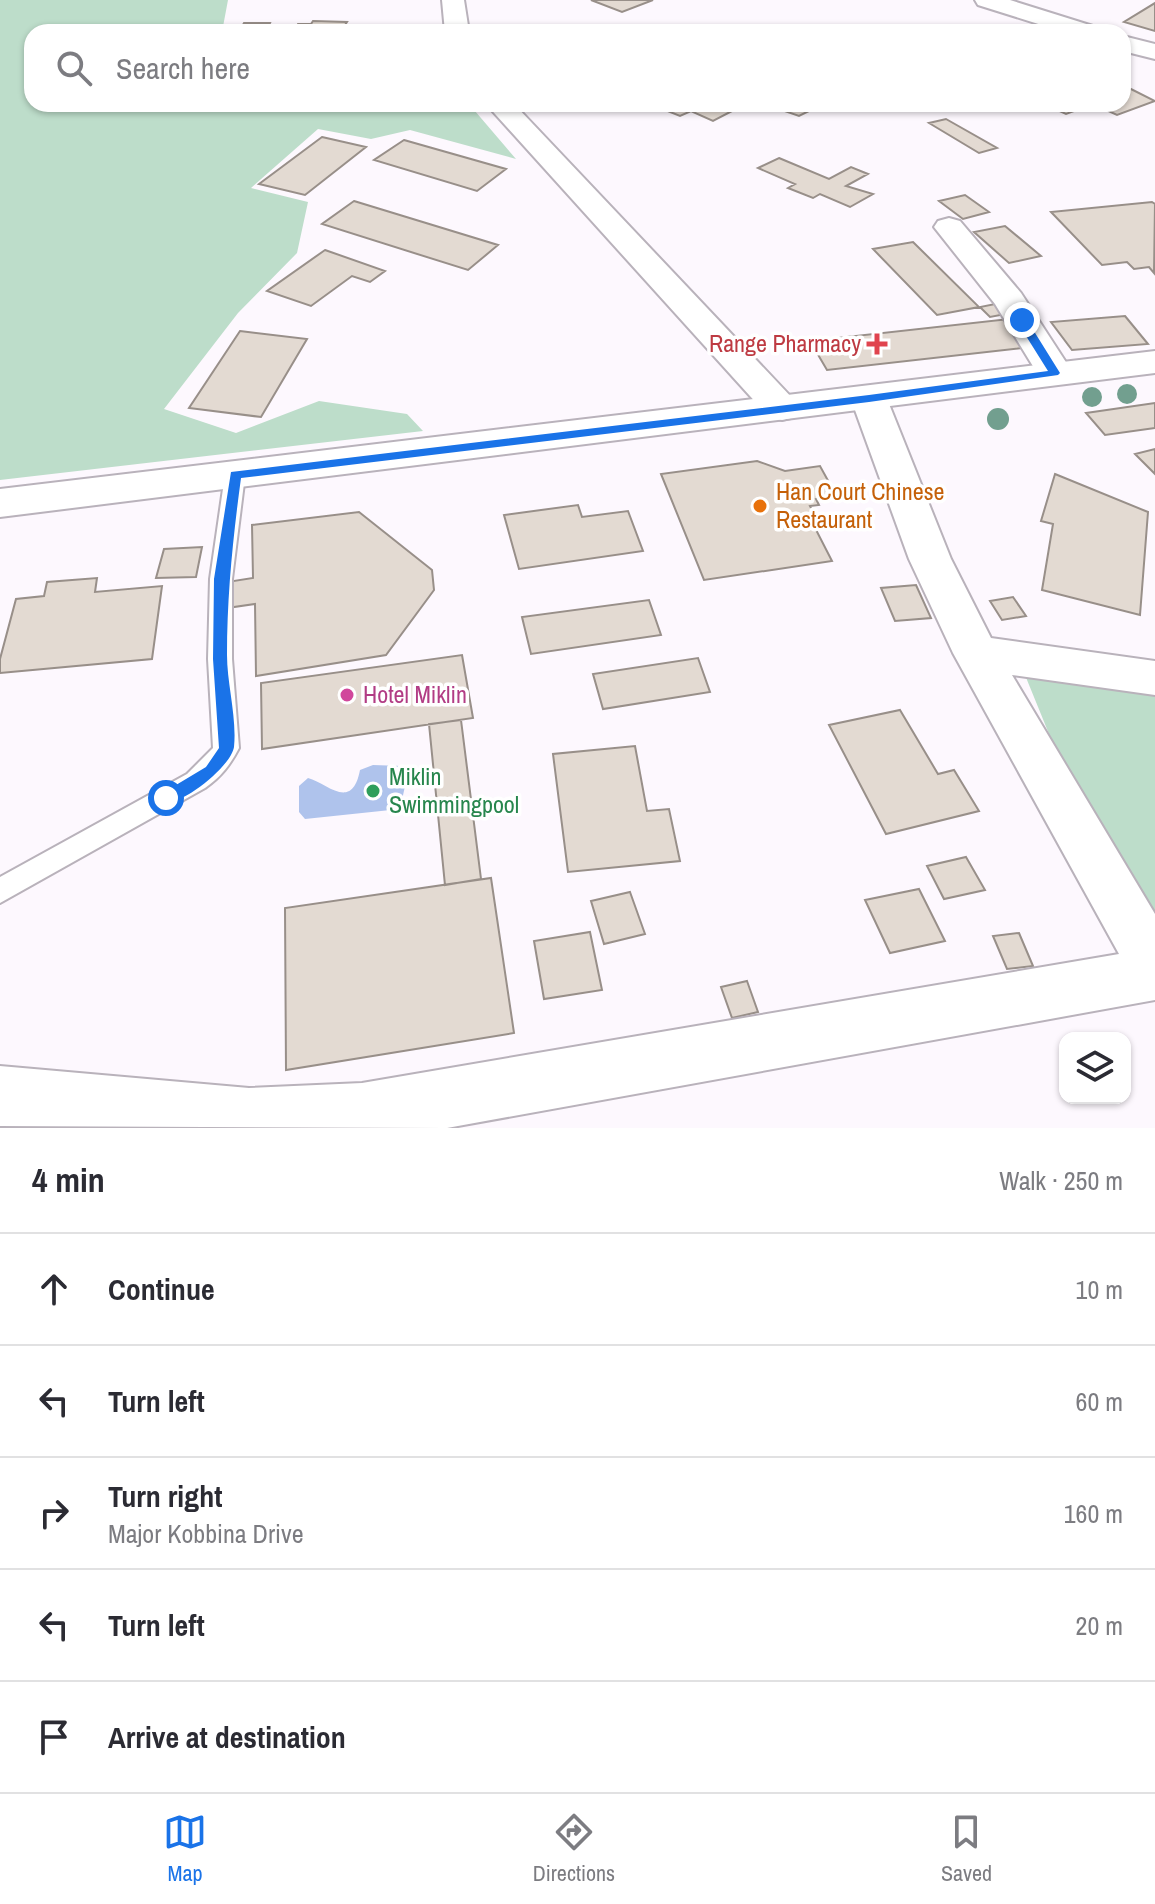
<!DOCTYPE html>
<html lang="en">
<head>
<meta charset="utf-8">
<style>
  :root { --surface:#fff; --page:#f2f2f3; --text:#2b2b33; --muted:#7c7c81; --line:#e1e1e2; --accent:#1a73e8 }
  body { margin:0; font-family:"Archivo Narrow",sans-serif; background:var(--page); color:var(--text) }
  .controls { position:absolute; right:24px; bottom:24px; display:grid; overflow:hidden; border-radius:16px; box-shadow:0 2px 6px #0004 }
  .controls button { width:72px; height:72px; display:grid; place-items:center; padding:0; border:0; border-bottom:2px solid var(--line); background:var(--surface); color:var(--text); font:40px sans-serif }
  .stop { position:absolute; width:24px; height:24px; margin:-18px; border:6px solid #1a73e8; border-radius:50%; background:#fff }
  .stop.end { background:#1a73e8; border-color:#fff; box-shadow:0 2px 8px #0008 }
  .list { margin:0; padding:0; list-style:none }
  h2 { display:flex; justify-content:space-between; align-items:center; height:104px; margin:0; padding:0 32px; font-size:34px }
  h2 small { font-size:26px; font-weight:400; color:var(--muted) }
  .list li { display:grid; grid-template-columns:52px 1fr auto; gap:24px; align-items:center; box-sizing:border-box; height:112px; padding:0 32px; border-top:2px solid var(--line) }
  .list b { display:block; font-size:30px; white-space:nowrap }
  .list p { margin:0; font-size:26px; white-space:nowrap; color:var(--muted) }
  .list em { font-size:26px; font-style:normal; color:var(--muted) }
  .icon { flex:none; width:44px; height:44px; fill:none; stroke:currentColor; stroke-width:2; stroke-linecap:round; stroke-linejoin:round }
  .map { position:relative; flex:none; width:1155px; height:1128px; overflow:hidden }
  .search { position:absolute; background:var(--surface); box-shadow:0 2px 6px #0004; left:24px; right:24px; top:24px; height:88px; display:flex; align-items:center; gap:20px; box-sizing:border-box; padding:0 28px; border-radius:24px; color:var(--muted); font-size:30px }
  .sheet { height:664px; background:var(--surface) }
  nav { display:flex; justify-content:space-around; align-items:center; box-sizing:border-box; height:112px; border-top:2px solid var(--line); background:var(--surface); font-size:22px; color:var(--muted) }
  nav a { display:grid; justify-items:center; gap:4px }
  nav .on { color:var(--accent) }
  .map>svg:first-child { display:block }
  .green { fill:#bdddca }
  .water { fill:#afc3ec }
  .building { fill:#e3dad2; stroke:#988f89; stroke-width:2 }
  .lines { fill:none; stroke-linecap:round; stroke-linejoin:round }
  .lane-casing { stroke:#b9b2bb; stroke-width:4 }
  .street-casing { stroke:#b9b2bb; stroke-width:4 }
  .secondary-casing { stroke:#b9b2bb; stroke-width:4 }
  .lane { fill:#fff; fill-rule:evenodd }
  .street { fill:#fff; fill-rule:evenodd }
  .secondary { fill:#fff; fill-rule:evenodd }
  .tree { fill:#729f8f }
  .route { fill:#1a73e8 }
  .health-dot { fill:#e0444e; stroke:#fff; stroke-width:3 }
  .food-dot { fill:#e8710a; stroke:#fff; stroke-width:3 }
  .hotel-dot { fill:#d1479c; stroke:#fff; stroke-width:3 }
  .leisure-dot { fill:#2e9e5b; stroke:#fff; stroke-width:3 }
  .labels { text-anchor:middle; stroke-width:7; stroke-linejoin:round; paint-order:stroke }
  .health-label { font-size:24px; fill:#be3a42; stroke:#fff; text-anchor:end }
  .food-label { font-size:24px; fill:#c56008; stroke:#fff; text-anchor:start }
  .hotel-label { font-size:24px; fill:#b23c85; stroke:#fff; text-anchor:start }
  .leisure-label { font-size:24px; fill:#27864d; stroke:#fff; text-anchor:start }
</style>
</head>
<body>
<div class="map">
<svg width="1155" height="1128" viewBox="0 0 1155 1128">
  <rect width="100%" height="100%" fill="#fdf8fe"/>
  <!-- green -->
  <path class="green" d="M0,0H228L222,32H32V104H469L516,159L410,130L371,139L318,129L251,188L308,202L297,253L238,313L164,409L236,433L319,401L407,414L423,431L0,480Z
    M1025,675L1155,692V926L1082,815Z"/>
  <!-- water -->
  <path class="water" d="M373,765L402,766L407,777L400,809L305,819L299,812V786L308,778C327,783 352,812 360,770Z"/>
  <!-- building -->
  <path class="building" d="M591,0H653L622,12Z
    M1155,3V31L1124,22Z
    M313,21L347,22L345,25L371,26L368,32H293L298,24H311Z
    M244,23H270L266,32H239Z
    M1123,85L1155,101L1117,115L1093,104L1066,114L1044,104H1123Z
    M658,104H711L734,110L713,121L691,111L680,116L655,106Z
    M778,104H805L815,108L799,116L773,107Z
    M946,119L997,148L979,153L929,123Z
    M322,137L366,147L305,195L259,184Z
    M404,140L506,169L477,191L374,160Z
    M779,158L829,179L851,167L868,174L846,186L873,194L850,207L820,194L813,198L788,188L795,184L758,168Z
    M965,195L989,212L963,219L939,201Z
    M354,201L498,245L468,270L322,224Z
    M1152,202L1155,204L1154,273L1149,267L1134,269L1127,262L1102,265L1051,212Z
    M1005,226L1041,256L1009,263L974,232Z
    M913,242L979,307L937,315L873,249Z
    M325,250L385,271L370,282L352,276L311,306L267,291Z
    M995,304L1006,314L990,317L980,307Z
    M1125,316L1148,344L1072,350L1051,322Z
    M1009,319L1031,347L827,370L810,341Z
    M240,331L307,339L261,417L189,408Z
    M1155,403V428L1105,435L1086,413Z
    M1155,449V474L1135,454Z
    M757,461L785,471L820,466L837,497L816,499L819,505L810,506L818,521L812,522L832,561L704,580L661,474Z
    M1055,474L1148,512L1140,615L1042,590L1053,524L1041,521Z
    M578,505L582,517L628,511L643,551L519,569L504,515Z
    M359,512L432,570L434,590L386,655L256,676L255,604L227,608V582L253,578L252,525Z
    M202,547L196,577L156,578L164,549Z
    M97,578L95,592L162,586L152,659L0,673V659L16,599L44,596L47,582Z
    M916,585L931,618L895,621L881,588Z
    M1013,597L1026,616L1002,620L990,601Z
    M649,600L661,635L531,654L522,617Z
    M462,655L473,718L262,749L261,683Z
    M698,658L710,692L603,709L593,674Z
    M900,710L938,774L954,770L979,811L886,834L829,725Z
    M461,720L481,879L445,885L429,724Z
    M635,746L647,811L669,809L680,861L568,872L553,754Z
    M966,857L985,890L944,899L927,866Z
    M491,878L514,1033L286,1070L285,908Z
    M919,889L945,941L890,953L865,900Z
    M630,892L645,934L604,944L591,901Z
    M590,932L602,990L544,999L534,941Z
    M1019,933L1033,966L1007,969L993,936Z
    M747,981L758,1012L732,1018L721,987Z"/>
  <g class="lines">
    <!-- lane casing -->
    <g class="lane-casing">
      <path id="lane" d="M235,468L245,475L232,579V659L239,748C230,765 221,777 205,788L0,903V877L187,774L213,748L208,659L210,579L225,475Z"/>
    </g>
    <!-- street casing -->
    <g class="street-casing">
      <path id="street" d="M442,0H464L469,32H445Z
        M975,0H1010L1096,27L1100,32H1064L978,5Z
        M1123,36L1155,44V59L1123,51Z
        M486,104H514L795,401L800,409L795,417L782,420L769,417Z
        M949,218L960,221L1021,293L1073,373L1068,381L1055,384L1042,381L995,304L934,227L938,221Z
        M869,388L882,391L887,399L951,559L991,638L1155,661V695L1012,675L1155,914V1000L447,1128L0,1126V1066L249,1088L362,1083L1119,954L953,653L909,559L851,399L856,391Z"/>
    </g>
    <!-- secondary casing -->
    <g class="secondary-casing">
      <path id="secondary" d="M1155,351V373L0,517V489Z"/>
    </g>
    <!-- lane -->
    <use href="#lane" class="lane"/>
    <!-- street -->
    <use href="#street" class="street"/>
    <!-- secondary -->
    <use href="#secondary" class="secondary"/>
  </g>
  <!-- trees -->
  <g class="tree">
    <circle cx="1127" cy="394" r="10"/>
    <circle cx="1092" cy="397" r="10"/>
    <circle cx="998" cy="419" r="11"/>
  </g>
  <!-- route -->
  <path class="route" d="M1022,317L1027,320L1060,373L1058,375L869,402L241,478C233,537 227,595 227,655C227,684 237,717 234,747C231,767 179,808 161,803V794L206,767L219,748L213,659L214,579L231,472L869,395L1048,371L1016,320Z"/>
  <!-- markers -->
  <path class="health-dot" d="M873 332h8v8h8v8h-8v8h-8v-8h-8v-8h8z"/>
  <circle class="food-dot" cx="760" cy="506" r="8"/>
  <circle class="hotel-dot" cx="347" cy="695" r="8"/>
  <circle class="leisure-dot" cx="373" cy="791" r="8"/>
  <g class="labels">
    <!-- health labels -->
    <g class="health-label">
      <text x="861" y="352">Range Pharmacy</text>
    </g>
    <!-- food labels -->
    <g class="food-label">
      <text x="776" y="500">Han Court Chinese<tspan x="776" dy="28">Restaurant</tspan></text>
    </g>
    <!-- hotel labels -->
    <g class="hotel-label">
      <text x="363" y="703">Hotel Miklin</text>
    </g>
    <!-- leisure labels -->
    <g class="leisure-label">
      <text x="389" y="785">Miklin<tspan x="389" dy="28">Swimmingpool</tspan></text>
    </g>
  </g>
</svg>
<div class="controls">
<button><svg class="icon" aria-label="layers" viewBox="0 0 24 24"><path d="M12 4l9 5-9 5-9-5zM3 14l9 5 9-5"/></svg></button>
</div>
<div class="stop" style="left:166px;top:798px"></div>
<div class="stop end" style="left:1022px;top:320px"></div>
<div class="search"><svg class="icon" aria-label="search" viewBox="0 0 24 24"><circle cx="10" cy="10" r="6"/><path d="M15 15l6 6"/></svg>Search here</div>
</div>
<section class="sheet">
<h2>4 min<small>Walk · 250 m</small></h2>
<ul class="list">
<li><svg class="icon" aria-label="ahead" viewBox="0 0 24 24"><path d="M12 20V5M6 11l6-6 6 6"/></svg><div><b>Continue</b></div><em>10 m</em></li>
<li><svg class="icon" aria-label="left" viewBox="0 0 24 24"><path d="M17 20v-9H6M10 6l-5 5 5 5"/></svg><div><b>Turn left</b></div><em>60 m</em></li>
<li><svg class="icon" aria-label="right" viewBox="0 0 24 24"><path d="M7 20v-9h11M14 6l5 5-5 5"/></svg><div><b>Turn right</b><p>Major Kobbina Drive</p></div><em>160 m</em></li>
<li><svg class="icon" aria-label="left" viewBox="0 0 24 24"><path d="M17 20v-9H6M10 6l-5 5 5 5"/></svg><div><b>Turn left</b></div><em>20 m</em></li>
<li><svg class="icon" aria-label="arrive" viewBox="0 0 24 24"><path d="M6 21V4h12l-3 4 3 4H6"/></svg><div><b>Arrive at destination</b></div></li>
</ul>
</section>
<nav>
<a class="on"><svg class="icon" aria-label="map" viewBox="0 0 24 24"><path d="M3 6l6-2 6 2 6-2v14l-6 2-6-2-6 2zM9 4v14M15 6v14"/></svg>Map</a>
<a><svg class="icon" aria-label="directions" viewBox="0 0 24 24"><path d="M12 3l9 9-9 9-9-9zM9 14v-3h6M13 9l2 2-2 2"/></svg>Directions</a>
<a><svg class="icon" aria-label="saved" viewBox="0 0 24 24"><path d="M7 4h10v16l-5-4-5 4z"/></svg>Saved</a>
</nav>
</body>
</html>
